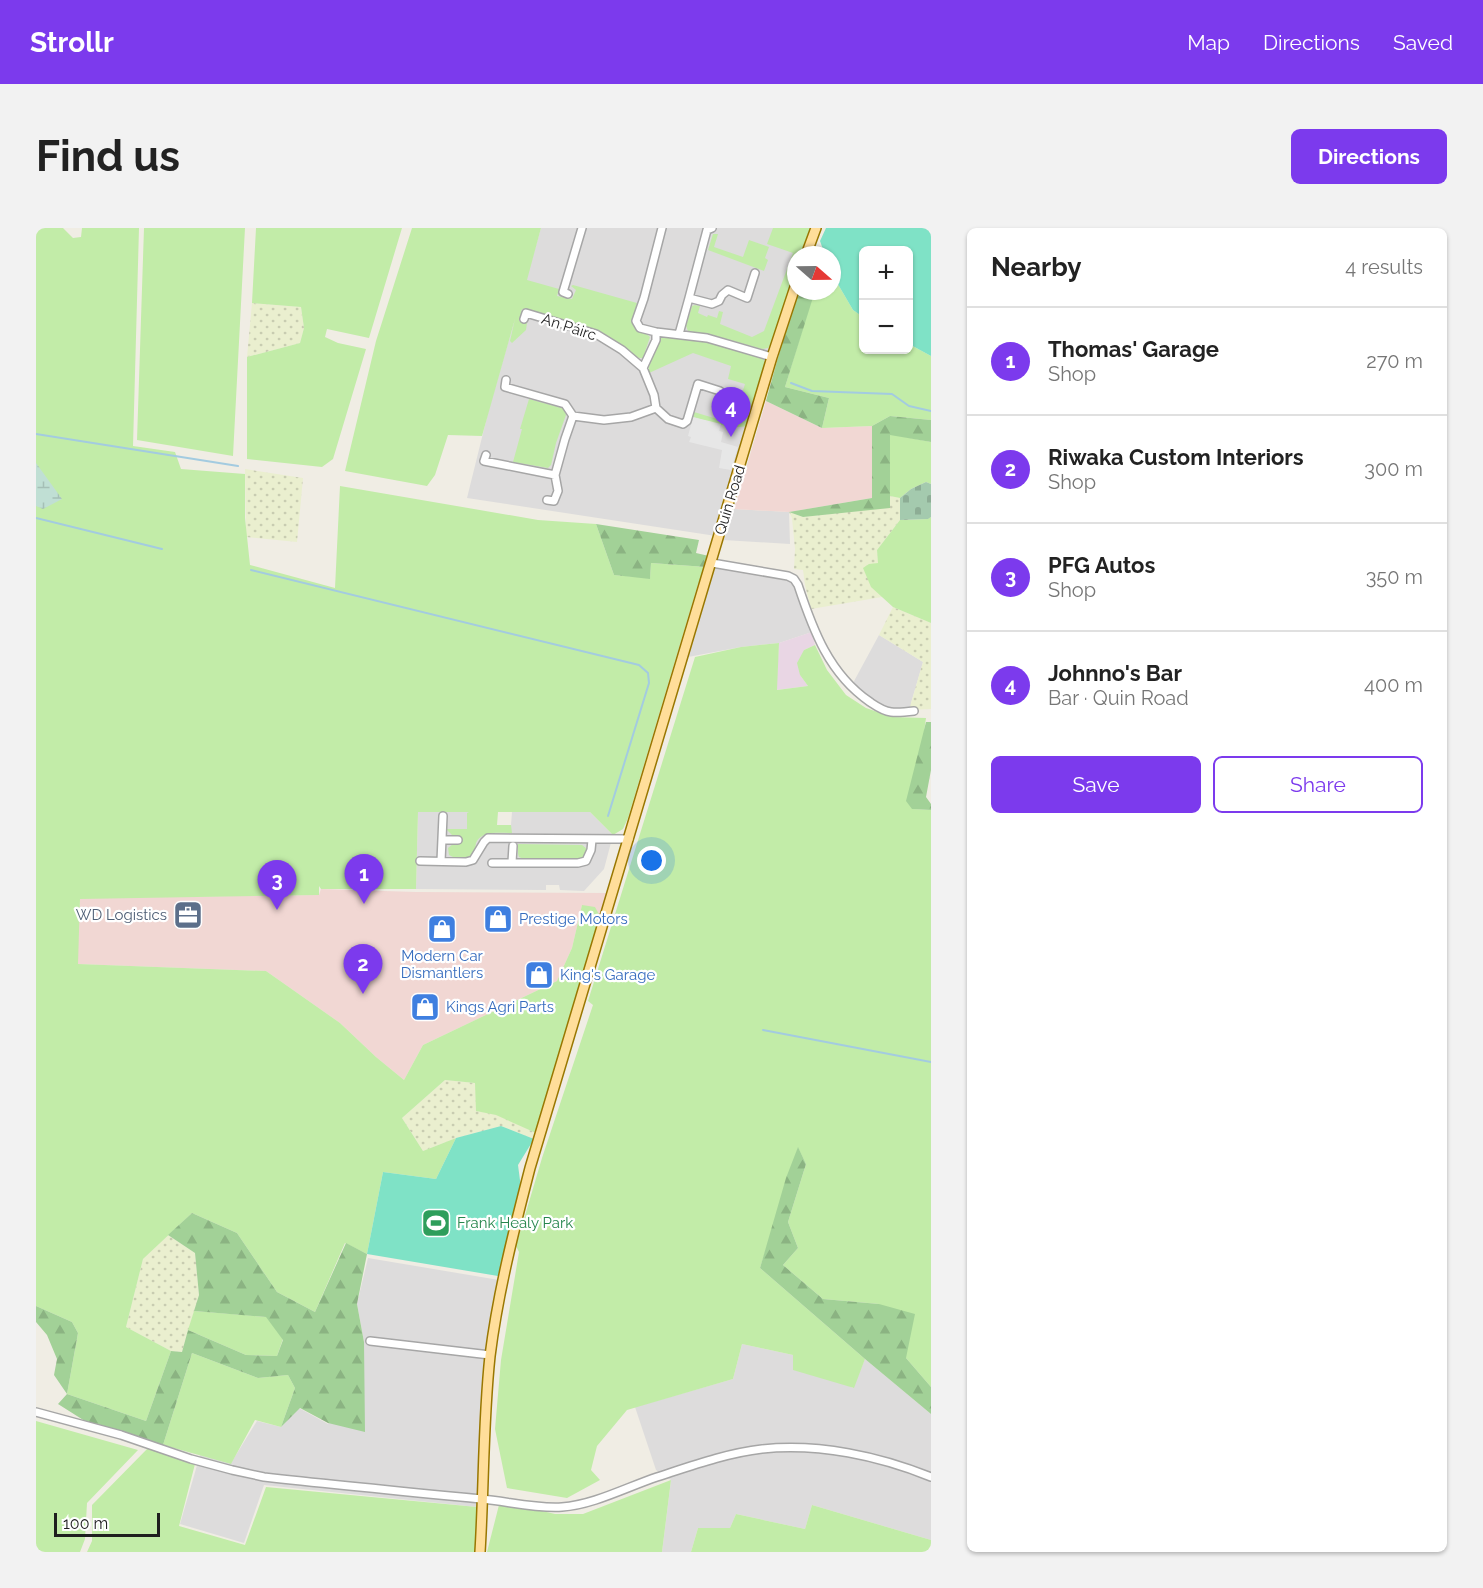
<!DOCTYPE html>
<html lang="en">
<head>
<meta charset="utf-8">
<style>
  :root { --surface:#fff; --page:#f2f2f2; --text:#222; --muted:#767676; --line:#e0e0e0; --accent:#7c3aed }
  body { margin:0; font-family:Raleway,sans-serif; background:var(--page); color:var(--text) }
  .controls { position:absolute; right:18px; top:18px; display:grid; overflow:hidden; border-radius:9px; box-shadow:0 2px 4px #0004 }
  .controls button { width:54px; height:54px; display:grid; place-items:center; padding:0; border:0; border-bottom:2px solid var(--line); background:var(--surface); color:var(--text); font:30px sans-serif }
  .compass { position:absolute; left:751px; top:18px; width:54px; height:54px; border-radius:50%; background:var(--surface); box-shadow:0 2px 4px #0004; rotate:110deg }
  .scale { position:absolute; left:18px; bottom:15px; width:106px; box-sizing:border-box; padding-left:6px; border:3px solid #1f1f1f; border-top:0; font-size:16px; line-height:21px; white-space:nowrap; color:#1f1f1f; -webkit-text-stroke:4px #fff; paint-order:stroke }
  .you { position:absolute; left:616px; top:633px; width:21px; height:21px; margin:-15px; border:4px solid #fff; border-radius:50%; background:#1a73e8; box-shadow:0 0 0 9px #1a73e833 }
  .badge { display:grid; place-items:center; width:39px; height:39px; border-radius:50%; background:var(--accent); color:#fff; font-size:20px; font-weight:700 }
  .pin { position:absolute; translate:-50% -50px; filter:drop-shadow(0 2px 3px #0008) }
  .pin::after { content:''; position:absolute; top:32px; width:21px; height:18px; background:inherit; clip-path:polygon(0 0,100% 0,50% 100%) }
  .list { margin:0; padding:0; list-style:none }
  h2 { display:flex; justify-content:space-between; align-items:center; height:78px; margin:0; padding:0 24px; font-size:26px }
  h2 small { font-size:20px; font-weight:400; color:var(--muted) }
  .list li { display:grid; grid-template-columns:39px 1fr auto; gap:18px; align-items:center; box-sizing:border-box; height:108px; padding:0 24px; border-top:2px solid var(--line) }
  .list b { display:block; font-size:22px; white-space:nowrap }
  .list p { margin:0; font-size:20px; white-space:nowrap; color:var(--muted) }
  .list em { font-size:20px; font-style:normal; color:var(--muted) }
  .actions { display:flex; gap:12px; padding:18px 24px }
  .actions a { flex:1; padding:14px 0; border:2px solid var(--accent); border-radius:9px; text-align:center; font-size:21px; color:var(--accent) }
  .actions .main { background:var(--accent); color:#fff }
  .map { position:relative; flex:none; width:895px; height:1324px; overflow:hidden; border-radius:9px }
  header { display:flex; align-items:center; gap:36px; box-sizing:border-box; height:84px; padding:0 30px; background:var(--accent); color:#fff }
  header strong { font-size:28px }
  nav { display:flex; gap:33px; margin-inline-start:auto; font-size:21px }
  .intro { display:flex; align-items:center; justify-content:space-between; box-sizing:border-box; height:144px; padding:0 36px }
  h1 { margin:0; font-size:42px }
  .button { padding:15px 27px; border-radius:9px; background:var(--accent); color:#fff; font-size:21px; font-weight:700 }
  main { display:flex; gap:36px; padding:0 36px }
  aside { flex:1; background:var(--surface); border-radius:9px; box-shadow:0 2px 4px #0004 }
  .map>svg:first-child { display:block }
  .residential { fill:#dddcdc }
  .commercial { fill:#f1d7d3 }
  .industrial { fill:#e9d6e4 }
  .farmland { fill:url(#farmland-dots) }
  .grass { fill:#c2eca8 }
  .forest { fill:url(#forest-firs) }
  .wetland { fill:url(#wetland-marsh) }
  .cemetery { fill:url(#cemetery-stones) }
  .pitch { fill:#7fe2c6 }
  .parking { fill:#e7e7e7 }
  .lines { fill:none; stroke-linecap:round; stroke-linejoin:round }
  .stream { stroke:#a3cbe0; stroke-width:2 }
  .minor-casing { stroke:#a6a6a6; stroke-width:10 }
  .major-casing { stroke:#970; stroke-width:12 }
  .minor { stroke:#fff; stroke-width:7 }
  .major { stroke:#ffde9a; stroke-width:9 }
  .labels { text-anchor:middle; stroke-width:4.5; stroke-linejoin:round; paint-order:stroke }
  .street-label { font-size:15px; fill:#1f1f1f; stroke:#fff }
  .service-label { font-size:15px; fill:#4e5e75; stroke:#fff; text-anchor:end }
  .shop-label { font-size:15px; fill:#366cbe; stroke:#fff; text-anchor:start }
  .leisure-label { font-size:15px; fill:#27864d; stroke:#fff; text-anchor:start }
</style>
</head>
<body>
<header>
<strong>Strollr</strong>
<nav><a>Map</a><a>Directions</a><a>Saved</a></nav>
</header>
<div class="intro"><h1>Find us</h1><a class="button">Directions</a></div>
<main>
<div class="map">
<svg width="895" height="1324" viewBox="0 0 895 1324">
  <defs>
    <pattern id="farmland-dots" width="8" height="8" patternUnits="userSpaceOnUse" patternTransform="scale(1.5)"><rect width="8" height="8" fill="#eaefcf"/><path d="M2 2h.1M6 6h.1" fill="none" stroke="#c8ccb1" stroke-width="1.8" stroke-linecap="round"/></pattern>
    <pattern id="forest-firs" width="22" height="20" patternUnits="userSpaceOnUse" patternTransform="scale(1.5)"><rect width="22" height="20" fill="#a2d197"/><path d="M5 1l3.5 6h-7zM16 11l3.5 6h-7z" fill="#8bb382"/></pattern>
    <pattern id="wetland-marsh" width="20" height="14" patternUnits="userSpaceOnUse" patternTransform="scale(1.5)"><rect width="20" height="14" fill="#c0dfd4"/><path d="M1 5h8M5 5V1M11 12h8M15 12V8" fill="none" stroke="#a5bfb6"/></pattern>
    <pattern id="cemetery-stones" width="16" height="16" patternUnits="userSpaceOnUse" patternTransform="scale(1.5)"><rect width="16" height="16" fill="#a4caae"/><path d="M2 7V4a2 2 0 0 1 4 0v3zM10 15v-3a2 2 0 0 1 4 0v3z" fill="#8dad95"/></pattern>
  </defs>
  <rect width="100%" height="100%" fill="#f0ede4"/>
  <!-- residential -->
  <path class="residential" d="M505,0H774L764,27H760V40L735,117L680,308L431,270L453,181Z
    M698,281L753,284L754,316L688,312Z
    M681,340L758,354L776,404L743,415L705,419L652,429L677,342Z
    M843,407L887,434L873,482H856L842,476L830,468L817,455Z
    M382,584H461V597H475L476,584H554L577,607L568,641L548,663L524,662L523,657H510V662L380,661Z
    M332,1030L463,1052L449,1136L441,1279L228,1257L208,1315L144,1296L164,1227L195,1235L221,1193L245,1199L263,1180L292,1196L328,1114L321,1076Z
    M706,1116L757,1127L817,1160L829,1131L895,1186V1312L776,1277L769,1301L700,1286L694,1300H662L655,1324H626L635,1252L620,1242L599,1179L697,1151Z"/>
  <!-- commercial -->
  <path class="commercial" d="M730,173L786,200L836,198V270L753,284L698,281Z
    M285,661L380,664L572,665L565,690L546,677L536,720L521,753L387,817L368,852L340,829L304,795L230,743L41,736L44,670L283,667Z"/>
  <!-- industrial -->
  <path class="industrial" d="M776,404L779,417L768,422L764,447L772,458L740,462L743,415Z"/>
  <!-- farmland -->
  <path class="farmland" d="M216,75L265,79L268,100L264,115L211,129Z
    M209,241L267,250L261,314L210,309Z
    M854,268L864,270V292L841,322L846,369L775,381L769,357L767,342L758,341L759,321L756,290L753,284L767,289L854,279Z
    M857,379L895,395V481L873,482L887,434L843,407Z
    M409,852L440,855L441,883L462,887L500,905L498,911L465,898L420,910L387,923L366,890Z
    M132,1007L159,1025L163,1067L146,1124L135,1123L90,1099L107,1031Z"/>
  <!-- grass -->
  <path class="grass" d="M0,0H27L37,10L45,9L46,0H103L97,218L139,224L145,241L209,246V290L214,337L299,360L304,258L502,292L560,296L578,347L614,350L615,335L670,339L662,356L592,590L587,601L577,607L554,584H462L461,597H475L476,605C464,605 445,602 440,615C439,621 439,625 436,630L417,629L413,627L412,620L417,616L423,615L424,608L416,607L410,601H431V585L433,584H382L380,661H285L283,658V667L44,671L42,736L230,743L304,795L340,829L368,852L387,817L521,753L536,720L546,677L559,679L565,690L500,905L460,887L440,883L439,855L409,852L366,890L387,923L420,910L400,951L347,944L331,1026L309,1015L279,1084L241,1064L201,1005L156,985L107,1031L90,1099L135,1123L110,1193L31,1166L42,1105L36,1094L0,1078Z
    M108,0H209L197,228L101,212Z
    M220,0H366L333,110L291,101L289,109L302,115L330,121L297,231L286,239L211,231V129L264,115L268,100L265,79L216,75Z
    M376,0H505L491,52L523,61L521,68L536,71L540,62L535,58L537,57L601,75L596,95C601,105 607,102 614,109L607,130H603C595,126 588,118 580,114C551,97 518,90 486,81L483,93L491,95L490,102L476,115L474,113L479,91L446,208L412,207L399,247L391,258L309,243L340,113Z
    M737,0H774L764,27H760V40L735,117L732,120L726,121L676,107L652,103L650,98L656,78L659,77L664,78L662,85L671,89L672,87L681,90L683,83L687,84L684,96L716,109L728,103L757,25L731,16Z
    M677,6H682L678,19L707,29L713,12L733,19L729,30L732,32L728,43L672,22Z
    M796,46L817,82L827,89L828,122H872L873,116L895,128V192L854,188L836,198L786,200L793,170L749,159L778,63H796Z
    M627,108L669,114L724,128L728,132L729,139L711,198C696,202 672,193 657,189L658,184L691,194L698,190L709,156L692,151L695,138L657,125L613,145L612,142L621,113Z
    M493,171L526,180L529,183L530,187L520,215L515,237L512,240L477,234L486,201H484Z
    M854,206L895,214V256L890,254L875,261L864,270L854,268Z
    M895,289V395L857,379L835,359L827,340L833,336L842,335L841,322L864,292L891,291Z
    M743,415L741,462L772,458L764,447L761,435L768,422L779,417L791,442L810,467L830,480L856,489L890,490L877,581L895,582V1159L870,1130L843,1076L787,1071L747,1037L762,1020L752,994L770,936L762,920L724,1040L829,1131L818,1160L757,1142V1127L706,1116L697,1151L591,1182L561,1218L555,1242L564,1252L531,1270L471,1260L459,1201L465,1132L483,1024L480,1018L506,930L557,777L552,773L659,429L705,419Z
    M482,616L546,617L551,621L549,630L546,631H488L483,629L482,626Z
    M158,1083L231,1089L247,1111L241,1128L210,1127L152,1102Z
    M156,1125L222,1150L252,1147L259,1160L245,1199L219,1192L195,1236L127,1217Z
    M0,1193L102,1222L51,1275L49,1311L44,1324H0Z
    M112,1220L159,1236L143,1298L209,1317L230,1259L441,1279L439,1324H51L56,1313V1277Z
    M635,1252L626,1324H451L464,1273L519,1286H547Z
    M776,1277L895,1312V1324H655L662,1300H694L700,1286L769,1301Z"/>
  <!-- forest -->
  <path class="forest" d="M763,63H779L749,159L793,170L786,200L730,173L748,108Z
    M854,188L895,192V214L854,207V280L767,289L753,284L836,270V198Z
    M560,296L663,312L660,325L673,328L670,339L615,335L614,351L578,347Z
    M890,494H895V542L890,569L895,576V582L876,581L870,573Z
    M762,919L770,936L752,994L762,1020L747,1037L787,1071L843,1076L879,1086L870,1130L895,1159V1186L829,1131L724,1040L750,950Z
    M156,985L201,1005L241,1064L279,1084L310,1015L331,1026L321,1076L328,1114L329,1204L292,1195L264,1180L245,1199L259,1160L252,1147L222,1150L156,1125L127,1217L52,1195L22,1176L31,1166L18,1147L21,1131L11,1107L0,1094V1078L36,1094L42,1105L31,1166L110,1193L135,1123L146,1124L152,1102L210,1127L241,1128L247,1112L230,1089L158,1083L163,1067L159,1025L132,1007Z"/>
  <!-- wetland -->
  <path class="wetland" d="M0,235L26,271L7,281L0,278Z"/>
  <!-- cemetery -->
  <path class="cemetery" d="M890,254L895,256V289L892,291L864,292V270L875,261Z"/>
  <!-- pitch -->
  <path class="pitch" d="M790,0H895V128L873,116L872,22H828L827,89L817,82L796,46V27H789L784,13Z
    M465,898L498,911L482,937L485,960L462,1048L331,1026L347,944L400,951L420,910Z"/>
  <!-- parking -->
  <path class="parking" d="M657,189L685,196L683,203L687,204L685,214L702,219L695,242L683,240L686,222L653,214L655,209L652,208Z"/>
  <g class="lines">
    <!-- stream -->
    <path class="stream" d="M755,155L776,163L856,166L873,178L895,183
      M0,206L202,238
      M0,290L126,321
      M215,342L603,437L612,445L613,455L572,588
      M727,802L895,834"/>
    <!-- minor casing -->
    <g class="minor-casing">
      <path id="minor" d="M626,0L608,70L600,93L604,100L620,104L671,110L736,129
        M532,66L527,64L546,0
        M653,70L671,2L676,0
        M488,91L490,85L560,106L586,122L607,140L620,112V104
        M643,106L653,70L676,76L683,73L686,67L692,62L711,70L719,45
        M470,152L469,159L529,176L537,188L529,211L519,247L522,263L518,273L511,272
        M620,180L632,191L647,196L651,193L662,156L684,163
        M537,188L568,192L595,189L620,180L618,167L607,140
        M450,227L448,233L519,247
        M676,335L752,348L758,351L762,357C777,402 793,446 834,474C840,478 847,483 855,484C862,485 870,484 878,483
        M406,612H422
        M384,633L430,634L437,632L448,614L452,610L593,611
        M405,633L407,588
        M476,634L477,618
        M456,635H542L550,633L555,622L556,612
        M334,1113L454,1127
        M0,1184L85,1207L155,1231L196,1242L228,1249C300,1257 373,1264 445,1271C470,1273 501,1281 526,1279C557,1277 591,1259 621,1249C655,1238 691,1225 726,1221C783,1215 843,1228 895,1249"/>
    </g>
    <!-- major casing -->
    <g class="major-casing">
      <path id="major" d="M770,27L780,0
        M444,1324C448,1259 447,1193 454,1128C462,1064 478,1002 494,940L736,129L760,56"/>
    </g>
    <!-- minor -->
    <use href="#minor" class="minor"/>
    <!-- major -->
    <use href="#major" class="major"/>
  </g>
  <!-- icons -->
  <defs>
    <g id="office-square" transform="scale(1.5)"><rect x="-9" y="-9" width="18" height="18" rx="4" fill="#5c6f8a" stroke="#fff"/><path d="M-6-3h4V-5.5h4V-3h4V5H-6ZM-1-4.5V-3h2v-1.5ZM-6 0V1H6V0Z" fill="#fff"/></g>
    <g id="shop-square" transform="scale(1.5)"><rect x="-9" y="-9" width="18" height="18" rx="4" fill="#3f7fe0" stroke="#fff"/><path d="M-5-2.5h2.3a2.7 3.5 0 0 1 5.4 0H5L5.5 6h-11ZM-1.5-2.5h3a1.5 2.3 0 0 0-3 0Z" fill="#fff"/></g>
    <g id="stadium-square" transform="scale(1.5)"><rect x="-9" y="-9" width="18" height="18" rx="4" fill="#2e9e5b" stroke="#fff"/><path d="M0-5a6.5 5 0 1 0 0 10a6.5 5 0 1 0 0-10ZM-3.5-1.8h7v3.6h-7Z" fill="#fff"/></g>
  </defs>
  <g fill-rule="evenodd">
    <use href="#office-square" x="152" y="687"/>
    <use href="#shop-square" x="462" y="691"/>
    <use href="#shop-square" x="406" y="701"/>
    <use href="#shop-square" x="503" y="747"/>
    <use href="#shop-square" x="389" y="779"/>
    <use href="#stadium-square" x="400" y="995"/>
  </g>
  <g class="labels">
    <!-- street labels -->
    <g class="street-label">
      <text transform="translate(533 99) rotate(18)" y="5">An Páirc</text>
      <text transform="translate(694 272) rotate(-73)" y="5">Quin Road</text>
    </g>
    <!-- service labels -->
    <g class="service-label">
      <text x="131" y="692">WD Logistics</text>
    </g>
    <!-- shop labels -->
    <g class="shop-label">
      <text x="483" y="696">Prestige Motors</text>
      <text x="406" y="733" text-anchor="middle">Modern Car<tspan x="406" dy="17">Dismantlers</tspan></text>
      <text x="524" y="752">King's Garage</text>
      <text x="410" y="784">Kings Agri Parts</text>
    </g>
    <!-- leisure labels -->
    <g class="leisure-label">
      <text x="421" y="1000">Frank Healy Park</text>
    </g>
  </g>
</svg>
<div class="controls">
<button>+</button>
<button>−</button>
</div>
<svg class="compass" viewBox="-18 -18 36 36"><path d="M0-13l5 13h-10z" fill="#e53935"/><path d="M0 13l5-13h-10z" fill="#767676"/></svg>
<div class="scale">100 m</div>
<div class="you"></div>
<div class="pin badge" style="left:328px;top:676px">1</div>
<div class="pin badge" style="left:327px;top:766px">2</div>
<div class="pin badge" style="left:241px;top:682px">3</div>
<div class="pin badge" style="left:695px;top:209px">4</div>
</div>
<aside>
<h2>Nearby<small>4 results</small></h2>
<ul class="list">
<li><span class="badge">1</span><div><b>Thomas' Garage</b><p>Shop</p></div><em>270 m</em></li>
<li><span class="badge">2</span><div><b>Riwaka Custom Interiors</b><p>Shop</p></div><em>300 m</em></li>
<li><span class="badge">3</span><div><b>PFG Autos</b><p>Shop</p></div><em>350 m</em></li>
<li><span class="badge">4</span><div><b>Johnno's Bar</b><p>Bar · Quin Road</p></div><em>400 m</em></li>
</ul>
<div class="actions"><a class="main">Save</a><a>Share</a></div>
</aside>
</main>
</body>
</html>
